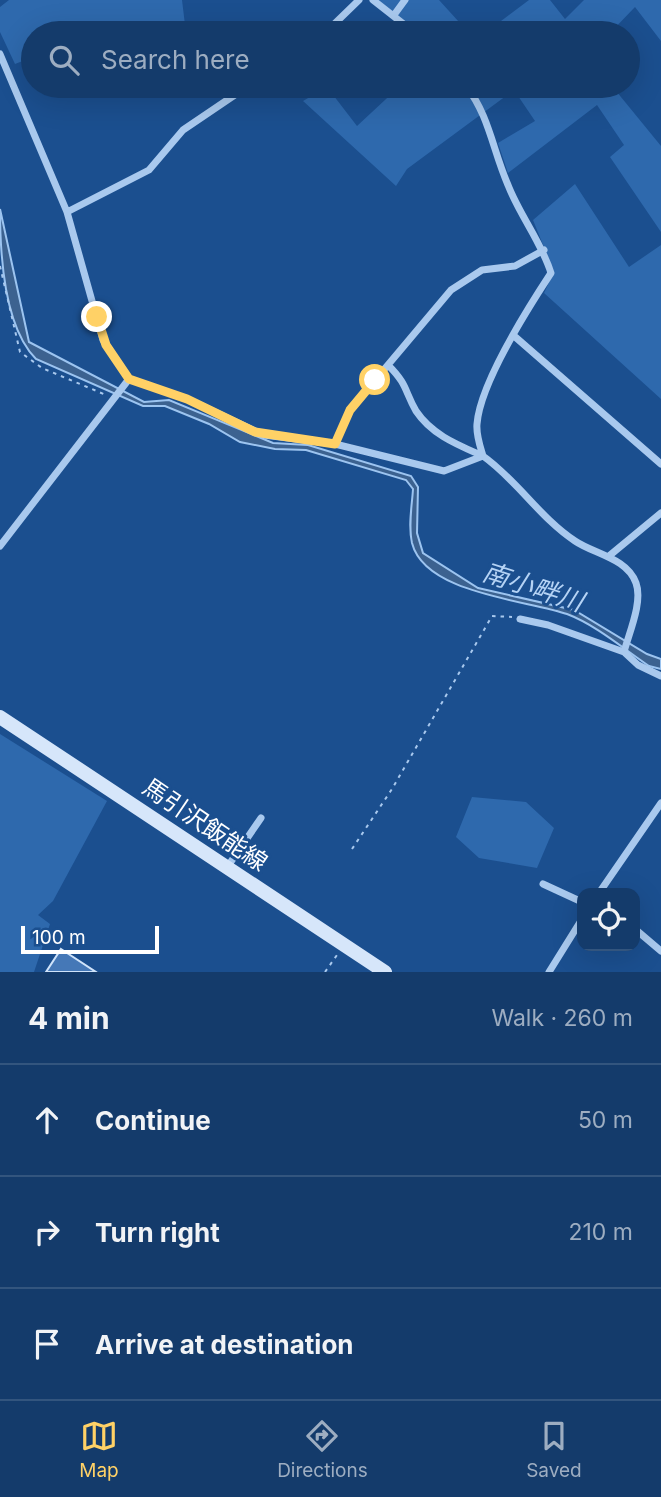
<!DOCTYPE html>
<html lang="en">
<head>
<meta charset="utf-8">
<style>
  :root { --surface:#143b6b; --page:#214673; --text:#f1f3f6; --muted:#9dadc1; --line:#33557e; --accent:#ffd166 }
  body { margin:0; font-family:Inter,"Noto Sans JP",sans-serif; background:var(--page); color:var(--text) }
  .controls { position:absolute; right:21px; bottom:21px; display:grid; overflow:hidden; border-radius:14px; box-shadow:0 7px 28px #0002 }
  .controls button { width:63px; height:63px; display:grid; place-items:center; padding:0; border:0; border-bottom:2px solid var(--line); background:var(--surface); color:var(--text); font:35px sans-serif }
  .scale { position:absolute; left:21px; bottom:18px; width:138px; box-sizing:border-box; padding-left:7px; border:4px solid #fff; border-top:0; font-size:19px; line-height:24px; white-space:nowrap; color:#fff; -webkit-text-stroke:5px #1b4f8f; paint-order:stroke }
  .stop { position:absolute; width:21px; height:21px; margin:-16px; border:5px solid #ffd166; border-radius:50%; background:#fff }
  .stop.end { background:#ffd166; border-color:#fff; box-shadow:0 2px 7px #0008 }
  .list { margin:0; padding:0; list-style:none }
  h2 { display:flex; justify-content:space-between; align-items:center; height:91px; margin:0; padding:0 28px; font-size:30px }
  h2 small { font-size:23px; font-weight:400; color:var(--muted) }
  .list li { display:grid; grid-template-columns:46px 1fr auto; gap:21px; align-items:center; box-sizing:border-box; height:112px; padding:0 28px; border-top:2px solid var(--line) }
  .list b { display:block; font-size:26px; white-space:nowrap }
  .list em { font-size:23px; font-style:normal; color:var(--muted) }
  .icon { flex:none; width:38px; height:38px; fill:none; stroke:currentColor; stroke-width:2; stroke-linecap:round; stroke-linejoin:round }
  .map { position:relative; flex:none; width:661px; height:972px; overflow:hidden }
  .search { position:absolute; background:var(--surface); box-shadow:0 7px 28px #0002; left:21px; right:21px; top:21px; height:77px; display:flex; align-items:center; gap:18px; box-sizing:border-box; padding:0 24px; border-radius:38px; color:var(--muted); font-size:26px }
  .sheet { height:427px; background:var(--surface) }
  nav { display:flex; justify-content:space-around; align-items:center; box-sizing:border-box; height:98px; border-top:2px solid var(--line); background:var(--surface); font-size:19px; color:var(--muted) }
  nav a { display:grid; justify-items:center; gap:4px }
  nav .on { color:var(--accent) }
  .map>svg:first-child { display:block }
  .green { fill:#2e69ad }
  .water { fill:#3c6290; stroke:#9cc4f0; stroke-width:2 }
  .building { fill:#4478b7; stroke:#cfe3fa; stroke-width:2; filter:url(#shadow) }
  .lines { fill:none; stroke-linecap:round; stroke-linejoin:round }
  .path { stroke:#a9c9ee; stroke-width:2; stroke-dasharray:3.5 5; stroke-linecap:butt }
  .street { stroke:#a9c9ee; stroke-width:7 }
  .secondary { stroke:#d6e6fa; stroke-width:14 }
  .route { stroke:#ffd166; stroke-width:9 }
  .labels { text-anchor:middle; stroke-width:6; stroke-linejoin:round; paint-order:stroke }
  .street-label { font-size:24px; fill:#fff; stroke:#1b4f8f }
  .water-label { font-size:26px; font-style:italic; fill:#b5d3f5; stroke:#1b4f8f }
</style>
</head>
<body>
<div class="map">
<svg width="661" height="972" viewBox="0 0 661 972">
  <defs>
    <filter id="shadow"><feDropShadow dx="3" dy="3" stdDeviation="0" flood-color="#0009"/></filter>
  </defs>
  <rect width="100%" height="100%" fill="#1b4f8f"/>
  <!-- green -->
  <path class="green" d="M9,0H182L186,33H33V57L15,64L0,32V7Z
    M378,0H439L469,33H418Z
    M529,0H550L565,19L584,0H661V41L635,7L610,33H485Z
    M400,86H612L661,146V232L610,157L624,145L597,105L508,173L498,143L535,121L514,90L407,169L396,186L303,101L327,87L357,126Z
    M575,184L629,267L661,245V399L544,293L554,272L533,220Z
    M0,734L107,801L53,901L38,915L50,924L34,972H0Z
    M472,797L526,802L554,828L537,868L479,858L456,837Z"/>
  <!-- water -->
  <path class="water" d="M0,209L29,342L144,402L169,400L273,443L308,445L411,476L418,487L417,533L423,553L478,588L574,610L647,654L661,659V669L649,666C624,649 596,625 567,614C527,600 425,594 412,543C408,525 412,506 413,489L406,480L306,450L275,449L240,442L209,424L165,406H143L36,359C4,327 0,252 0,209Z"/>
  <!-- building -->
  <path class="building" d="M61,949L96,972H46Z"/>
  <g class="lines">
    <!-- path -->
    <path class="path" d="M0,266L20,352L42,368L106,395
      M352,849L392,789L492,616L512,617
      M325,972L337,955"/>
    <!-- street -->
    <path class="street" d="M373,0L415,33
      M394,15L405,0
      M325,33L359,0
      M0,54L67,212L103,340L129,379L187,399L264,435L335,444L444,471L483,456
      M466,86C489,115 493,151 508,185C520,216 541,241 551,273C528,308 480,384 477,424C476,435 480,446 483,456C517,480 540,518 575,541C594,554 627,558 636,583C643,602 629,633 624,652L638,665L661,676
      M67,212L149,170L183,130L248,86
      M513,335L661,464
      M388,365C408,385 404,390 416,411C432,435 458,445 483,456
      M335,444L350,410L451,290L482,270L515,266L544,250
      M0,546L129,379
      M609,556L661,513
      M520,619L548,625L624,652
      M228,866L261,818
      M543,884L582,902
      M599,893L661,803
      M635,929L661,951
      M549,972L582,919"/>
    <!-- secondary -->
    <path class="secondary" d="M0,717L385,972"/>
  </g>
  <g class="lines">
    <!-- route -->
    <path class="route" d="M97,317L106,345L129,379L187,399L255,432L335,444L350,410L375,380"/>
  </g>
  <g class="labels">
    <!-- street labels -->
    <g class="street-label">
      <text transform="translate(205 825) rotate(34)" y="8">馬引沢飯能線</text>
    </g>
    <!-- water labels -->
    <g class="water-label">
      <text transform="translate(533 587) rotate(18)" y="9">南小畔川</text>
    </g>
  </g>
</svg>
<div class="controls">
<button><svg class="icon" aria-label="locate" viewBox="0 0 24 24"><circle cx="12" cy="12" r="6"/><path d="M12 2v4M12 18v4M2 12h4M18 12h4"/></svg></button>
</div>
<div class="scale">100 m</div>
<div class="stop" style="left:375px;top:380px"></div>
<div class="stop end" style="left:97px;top:317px"></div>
<div class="search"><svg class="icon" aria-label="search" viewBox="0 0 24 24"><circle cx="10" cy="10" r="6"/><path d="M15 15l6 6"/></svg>Search here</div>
</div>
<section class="sheet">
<h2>4 min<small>Walk · 260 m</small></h2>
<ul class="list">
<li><svg class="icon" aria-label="ahead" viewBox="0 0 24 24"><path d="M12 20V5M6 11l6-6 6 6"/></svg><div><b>Continue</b></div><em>50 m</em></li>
<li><svg class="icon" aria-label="right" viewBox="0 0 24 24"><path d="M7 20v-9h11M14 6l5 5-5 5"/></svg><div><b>Turn right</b></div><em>210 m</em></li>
<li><svg class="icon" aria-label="arrive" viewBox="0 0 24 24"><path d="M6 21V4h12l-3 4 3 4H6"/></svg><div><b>Arrive at destination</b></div></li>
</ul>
</section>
<nav>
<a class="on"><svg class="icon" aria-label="map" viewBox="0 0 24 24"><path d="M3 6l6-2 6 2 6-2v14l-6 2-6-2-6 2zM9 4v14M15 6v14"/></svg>Map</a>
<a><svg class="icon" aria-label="directions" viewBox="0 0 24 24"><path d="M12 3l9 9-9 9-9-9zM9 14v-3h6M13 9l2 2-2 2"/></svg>Directions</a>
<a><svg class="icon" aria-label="saved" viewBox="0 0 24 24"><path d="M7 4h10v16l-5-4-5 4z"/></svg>Saved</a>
</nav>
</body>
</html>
